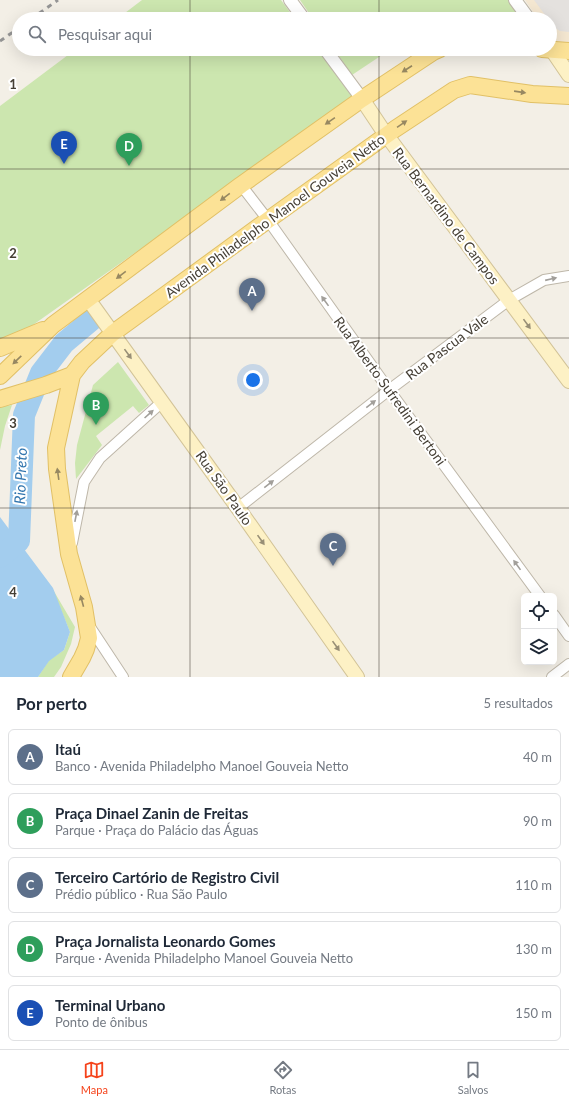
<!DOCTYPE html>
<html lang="pt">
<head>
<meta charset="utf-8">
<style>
  :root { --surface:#fff; --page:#f2f2f3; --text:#1f2937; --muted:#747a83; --line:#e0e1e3; --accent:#f5431b }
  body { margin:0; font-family:Lato,sans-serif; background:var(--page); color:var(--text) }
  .controls { position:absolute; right:12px; bottom:12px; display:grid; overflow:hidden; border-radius:6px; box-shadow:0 4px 16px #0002 }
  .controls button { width:36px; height:36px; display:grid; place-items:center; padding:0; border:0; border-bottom:1px solid var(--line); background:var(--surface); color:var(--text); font:20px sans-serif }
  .you { position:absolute; left:253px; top:380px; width:14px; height:14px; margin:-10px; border:3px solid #fff; border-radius:50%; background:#1a73e8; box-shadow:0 0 0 6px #1a73e833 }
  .badge { display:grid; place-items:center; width:26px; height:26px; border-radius:50%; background:var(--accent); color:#fff; font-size:13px; font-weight:700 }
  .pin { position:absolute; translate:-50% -33px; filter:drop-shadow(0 1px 2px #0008) }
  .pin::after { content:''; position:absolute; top:21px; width:14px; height:12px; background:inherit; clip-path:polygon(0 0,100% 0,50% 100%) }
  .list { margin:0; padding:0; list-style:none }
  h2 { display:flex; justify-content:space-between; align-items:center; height:52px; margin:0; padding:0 16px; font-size:17px }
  h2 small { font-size:13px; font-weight:400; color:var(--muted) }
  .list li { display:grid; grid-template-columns:26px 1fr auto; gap:12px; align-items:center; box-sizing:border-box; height:56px; margin:0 8px 8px; padding:0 8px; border:1px solid var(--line); border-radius:6px }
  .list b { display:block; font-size:15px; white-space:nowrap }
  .list p { margin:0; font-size:13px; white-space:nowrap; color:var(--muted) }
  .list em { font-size:13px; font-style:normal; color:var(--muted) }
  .icon { flex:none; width:22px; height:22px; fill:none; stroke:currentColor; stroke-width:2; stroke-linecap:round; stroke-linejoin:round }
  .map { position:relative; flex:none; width:569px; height:677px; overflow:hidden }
  .search { position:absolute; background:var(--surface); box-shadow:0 4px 16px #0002; left:12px; right:12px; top:12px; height:44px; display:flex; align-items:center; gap:10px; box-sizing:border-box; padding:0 14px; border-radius:22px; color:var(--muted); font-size:15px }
  .sheet { height:372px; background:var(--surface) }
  nav { display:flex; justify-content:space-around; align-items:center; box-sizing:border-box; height:56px; border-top:1px solid var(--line); background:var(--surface); font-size:11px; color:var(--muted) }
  nav a { display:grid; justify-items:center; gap:2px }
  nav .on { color:var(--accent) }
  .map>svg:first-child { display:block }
  .commercial { fill:#f4e7d1 }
  .green { fill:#cce6af }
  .parking { fill:#e4e1de }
  .water { fill:#a3cdee }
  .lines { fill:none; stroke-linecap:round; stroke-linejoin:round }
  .river { stroke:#a3cdee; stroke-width:22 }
  .minor-casing { stroke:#beb7a9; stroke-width:12 }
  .tertiary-casing { stroke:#beb7a9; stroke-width:14 }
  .secondary-casing { stroke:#d2c397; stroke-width:16 }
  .primary-casing { stroke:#e1c066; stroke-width:18 }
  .minor { stroke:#fff; stroke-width:10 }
  .tertiary { stroke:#fff; stroke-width:12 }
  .secondary { stroke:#fdf1c5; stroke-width:14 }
  .primary { stroke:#fce296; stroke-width:16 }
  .rail { stroke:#959595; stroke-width:3; stroke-dasharray:5 5; stroke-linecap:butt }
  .oneway { fill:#978861 }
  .oneway2 { fill:#a29f9a }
  .oneway3 { fill:#988f76 }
  .grid { fill:none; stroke:#453f35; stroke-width:1; stroke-opacity:0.55 }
  .labels { text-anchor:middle; stroke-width:4; stroke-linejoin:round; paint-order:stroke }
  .street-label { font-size:14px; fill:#453f35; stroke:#fff }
  .water-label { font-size:15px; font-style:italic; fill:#3175ae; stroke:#fff }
  .grid-label { font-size:13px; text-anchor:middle; font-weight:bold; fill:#453f35; stroke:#fff; stroke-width:4; stroke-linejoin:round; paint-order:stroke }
</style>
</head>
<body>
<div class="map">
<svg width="569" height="677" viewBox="0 0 569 677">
  <rect width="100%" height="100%" fill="#f3efe6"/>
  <!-- commercial -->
  <path class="commercial" d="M525,0H569V43L559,42L551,38L550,19H538Z"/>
  <!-- green -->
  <path class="green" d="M142,0H281L295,19H117Z
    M300,0H508L522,19H313Z
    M76,49H318L354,98L6,344L0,346V106Z
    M334,49H391L352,75Z
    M118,362L149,405L139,413L133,406L96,436L102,445L76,479L75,463L77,445L93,385Z
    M12,405L5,426L0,450V407Z
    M52,588L75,627L71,644L61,667L54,677H38L49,660L64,650L70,632Z"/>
  <!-- parking -->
  <path class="parking" d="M534,0H569V32L560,31L555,28L550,21V19H548Z"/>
  <!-- water -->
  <path class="water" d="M0,517L53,588L70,632L64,650L49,661L38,677H0Z"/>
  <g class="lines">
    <!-- river -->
    <path class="river" d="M0,557L17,543L19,541L24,415L41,373L64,343L95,317"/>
    <!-- minor casing -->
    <g class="minor-casing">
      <path id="minor" d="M241,185L268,220L389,390L540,596
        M238,508L389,390L509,300L544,280L569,276
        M72,543L84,482L100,458L162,402
        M554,615L569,636
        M90,627L123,677
        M552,677L569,664"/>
    </g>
    <!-- tertiary casing -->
    <g class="tertiary-casing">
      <path id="tertiary" d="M290,0L304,19
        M515,0L529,19
        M325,49L362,99"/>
    </g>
    <!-- secondary casing -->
    <g class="secondary-casing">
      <path id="secondary" d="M552,50L569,75
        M362,99L382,129L569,381
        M88,299L238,508L357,677"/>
    </g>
    <!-- primary casing -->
    <g class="primary-casing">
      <path id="primary" d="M542,49L569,51
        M0,348L43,330
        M0,376L53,325L241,185L362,99L433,52L440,49
        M0,399L46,385L72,375L82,362L113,333L268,220L395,129L454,90L470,85L532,94L569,96
        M71,677L82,658L86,649L89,638L84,607L69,554L57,469L56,448L72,375"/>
    </g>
    <!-- minor -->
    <use href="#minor" class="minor"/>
    <!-- tertiary -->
    <use href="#tertiary" class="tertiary"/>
    <!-- secondary -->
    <use href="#secondary" class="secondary"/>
    <!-- primary -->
    <use href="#primary" class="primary"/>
    <!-- rail -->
    <path class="rail" d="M31,19L58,0
      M0,41L19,28"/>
  </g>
  <!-- one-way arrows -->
  <defs><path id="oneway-solid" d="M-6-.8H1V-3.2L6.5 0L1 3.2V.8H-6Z"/></defs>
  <g class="oneway">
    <use href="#oneway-solid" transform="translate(407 69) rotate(147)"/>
    <use href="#oneway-solid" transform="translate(520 92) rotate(8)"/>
    <use href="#oneway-solid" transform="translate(330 121) rotate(145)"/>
    <use href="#oneway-solid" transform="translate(402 124) rotate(-34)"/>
    <use href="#oneway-solid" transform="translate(225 197) rotate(143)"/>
    <use href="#oneway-solid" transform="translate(121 275) rotate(143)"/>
    <use href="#oneway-solid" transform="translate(17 360) rotate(136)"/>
    <use href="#oneway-solid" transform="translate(58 474) rotate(-98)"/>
    <use href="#oneway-solid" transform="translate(82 601) rotate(-105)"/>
  </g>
  <g class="oneway2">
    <use href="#oneway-solid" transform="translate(551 279) rotate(-13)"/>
    <use href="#oneway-solid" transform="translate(325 301) rotate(-126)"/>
    <use href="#oneway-solid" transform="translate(371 404) rotate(-38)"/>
    <use href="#oneway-solid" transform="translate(149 414) rotate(-42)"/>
    <use href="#oneway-solid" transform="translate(269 484) rotate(-38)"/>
    <use href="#oneway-solid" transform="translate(76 516) rotate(-79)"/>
    <use href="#oneway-solid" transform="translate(517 565) rotate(-126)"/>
  </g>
  <g class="oneway3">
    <use href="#oneway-solid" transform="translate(527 324) rotate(54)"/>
    <use href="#oneway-solid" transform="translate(128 354) rotate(54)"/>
    <use href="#oneway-solid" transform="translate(261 540) rotate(55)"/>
    <use href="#oneway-solid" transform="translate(336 646) rotate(55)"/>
  </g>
  <!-- grid -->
  <path class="grid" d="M190,0V19M379,0V19M190,49V677M379,49V677M0,169H569M0,338H569M0,508H569"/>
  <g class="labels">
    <!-- street labels -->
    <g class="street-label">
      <text transform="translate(275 216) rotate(-36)" y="5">Avenida Philadelpho Manoel Gouveia Netto</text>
      <text transform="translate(446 216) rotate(53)" y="5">Rua Bernardino de Campos</text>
      <text transform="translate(447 347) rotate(-37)" y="5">Rua Pascua Vale</text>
      <text transform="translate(390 391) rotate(54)" y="5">Rua Alberto Sufredini Bertoni</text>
      <text transform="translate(224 488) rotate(55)" y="5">Rua São Paulo</text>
    </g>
    <!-- water labels -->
    <g class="water-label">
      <text transform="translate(21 476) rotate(-88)" y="5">Rio Preto</text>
    </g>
  </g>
  <g class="grid-label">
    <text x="13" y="89">1</text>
    <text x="13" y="258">2</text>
    <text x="13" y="428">3</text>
    <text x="13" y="597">4</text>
  </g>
</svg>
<div class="controls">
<button><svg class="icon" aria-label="locate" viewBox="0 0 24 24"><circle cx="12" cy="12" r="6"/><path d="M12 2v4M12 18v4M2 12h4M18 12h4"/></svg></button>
<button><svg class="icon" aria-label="layers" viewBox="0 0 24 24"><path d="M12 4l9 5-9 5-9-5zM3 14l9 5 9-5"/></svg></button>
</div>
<div class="you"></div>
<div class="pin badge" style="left:252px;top:311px;background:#5c6f8a">A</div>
<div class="pin badge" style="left:96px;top:425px;background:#2e9e5b">B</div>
<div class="pin badge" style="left:333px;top:566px;background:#5c6f8a">C</div>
<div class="pin badge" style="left:129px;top:166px;background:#2e9e5b">D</div>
<div class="pin badge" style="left:64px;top:164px;background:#1a4fb4">E</div>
<div class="search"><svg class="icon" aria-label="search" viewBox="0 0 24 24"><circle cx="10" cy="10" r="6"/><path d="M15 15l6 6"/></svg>Pesquisar aqui</div>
</div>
<section class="sheet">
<h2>Por perto<small>5 resultados</small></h2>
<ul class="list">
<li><span class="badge" style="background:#5c6f8a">A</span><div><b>Itaú</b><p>Banco · Avenida Philadelpho Manoel Gouveia Netto</p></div><em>40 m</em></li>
<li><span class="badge" style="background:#2e9e5b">B</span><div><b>Praça Dinael Zanin de Freitas</b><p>Parque · Praça do Palácio das Águas</p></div><em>90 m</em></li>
<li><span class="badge" style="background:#5c6f8a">C</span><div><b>Terceiro Cartório de Registro Civil</b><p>Prédio público · Rua São Paulo</p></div><em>110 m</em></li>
<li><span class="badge" style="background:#2e9e5b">D</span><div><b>Praça Jornalista Leonardo Gomes</b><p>Parque · Avenida Philadelpho Manoel Gouveia Netto</p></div><em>130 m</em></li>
<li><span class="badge" style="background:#1a4fb4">E</span><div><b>Terminal Urbano</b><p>Ponto de ônibus</p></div><em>150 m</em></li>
</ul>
</section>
<nav>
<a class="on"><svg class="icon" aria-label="map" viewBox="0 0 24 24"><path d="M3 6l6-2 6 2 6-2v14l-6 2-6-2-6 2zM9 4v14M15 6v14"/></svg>Mapa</a>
<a><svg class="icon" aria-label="directions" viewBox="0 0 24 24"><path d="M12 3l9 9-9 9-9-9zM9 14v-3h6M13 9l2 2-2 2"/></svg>Rotas</a>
<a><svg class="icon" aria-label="saved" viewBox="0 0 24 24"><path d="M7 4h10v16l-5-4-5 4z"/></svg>Salvos</a>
</nav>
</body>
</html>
